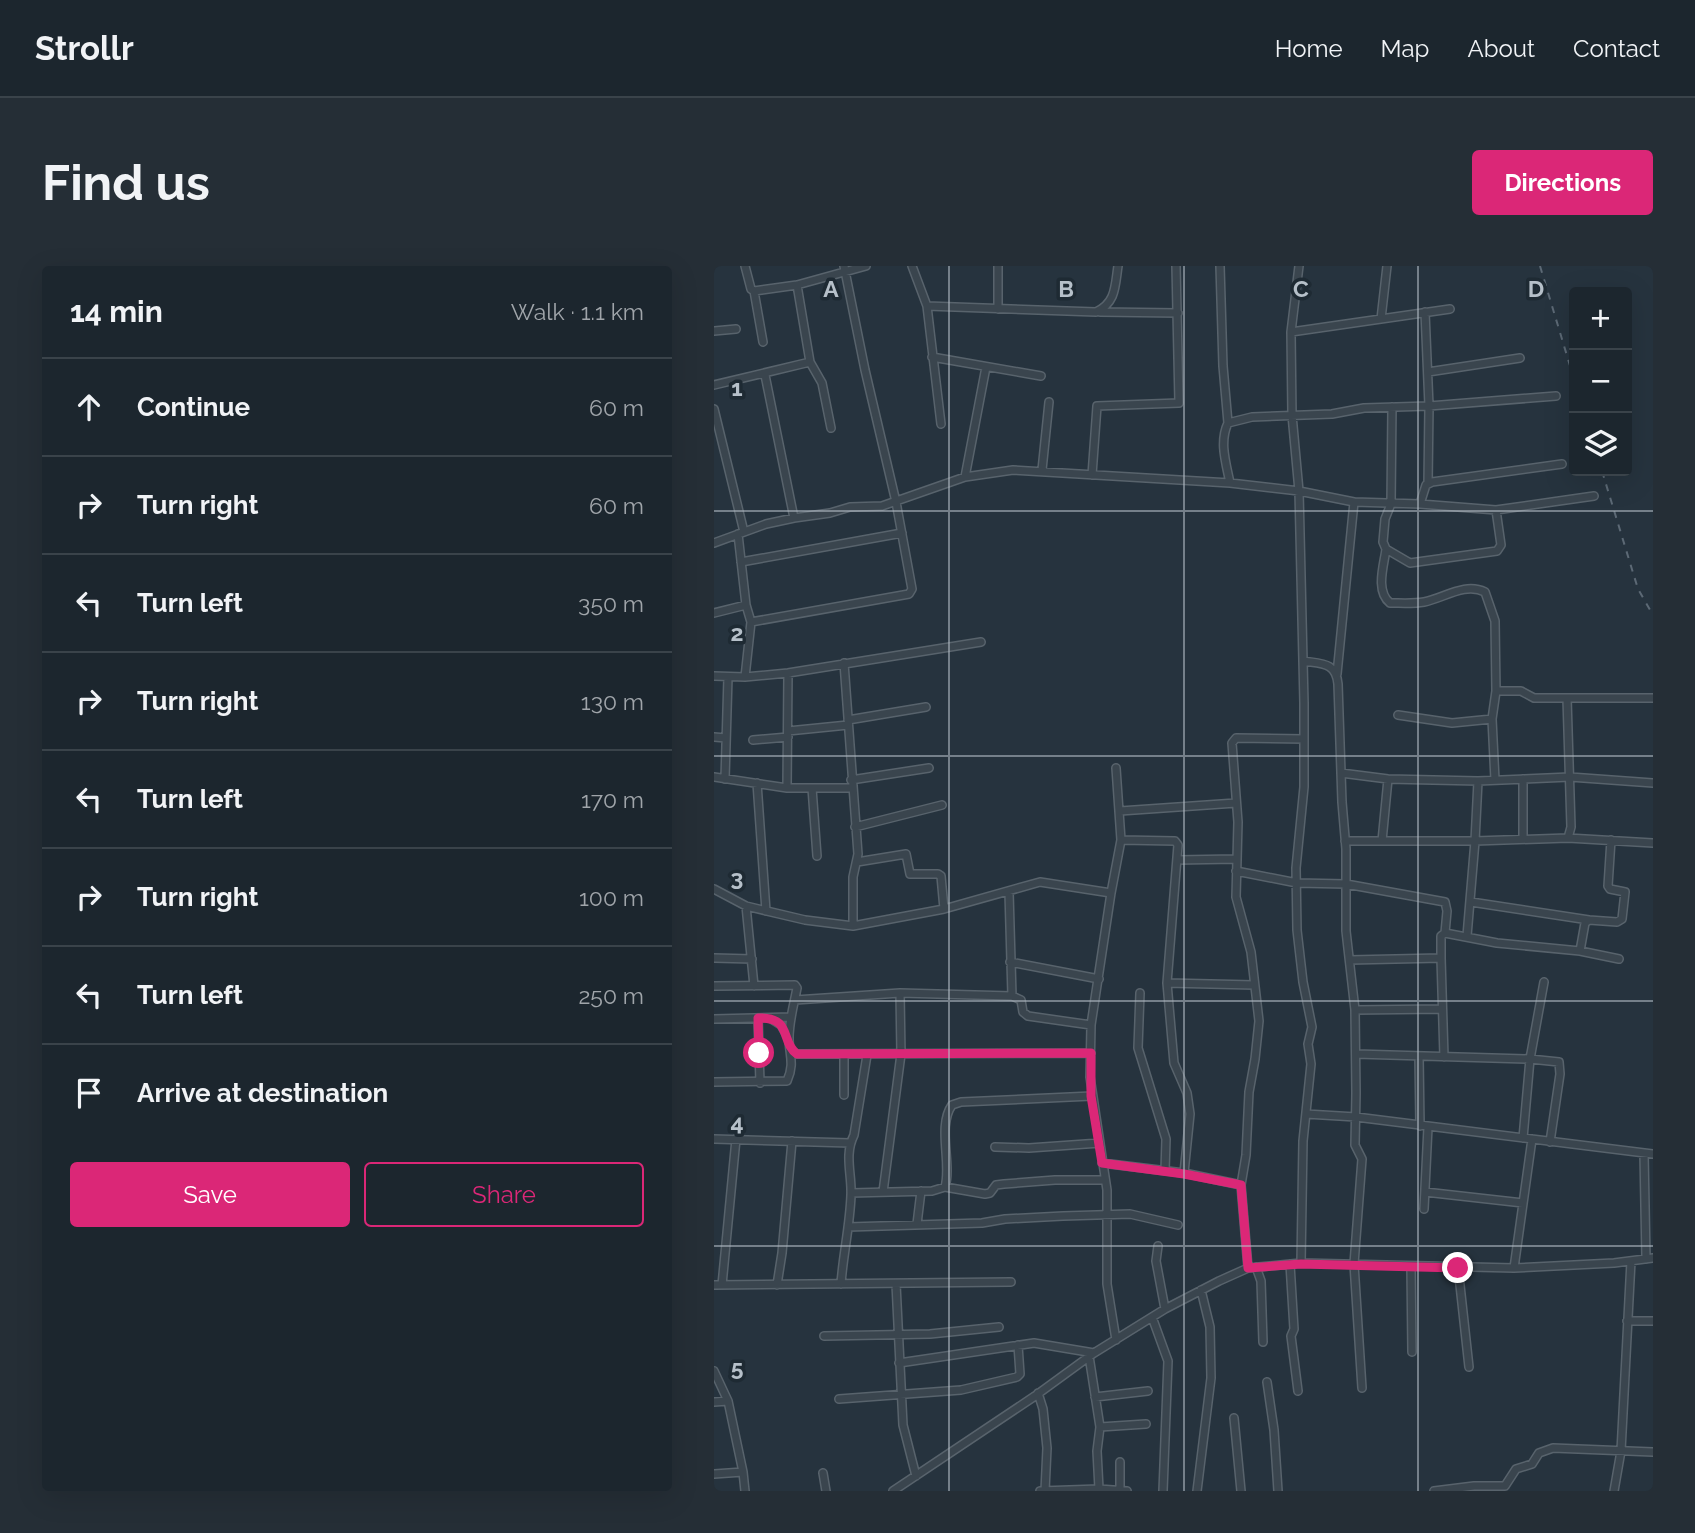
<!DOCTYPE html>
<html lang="en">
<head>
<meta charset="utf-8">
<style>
  :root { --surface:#1c262e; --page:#252e36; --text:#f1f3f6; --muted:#a0a5aa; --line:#3a434a; --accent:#db2777 }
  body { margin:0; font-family:Raleway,sans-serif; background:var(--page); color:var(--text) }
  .controls { position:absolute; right:21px; top:21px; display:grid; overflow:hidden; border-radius:7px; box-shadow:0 7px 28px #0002 }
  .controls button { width:63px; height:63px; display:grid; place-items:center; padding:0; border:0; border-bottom:2px solid var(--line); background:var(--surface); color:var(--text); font:35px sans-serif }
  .stop { position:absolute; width:21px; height:21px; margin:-16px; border:5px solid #db2777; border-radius:50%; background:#fff }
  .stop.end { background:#db2777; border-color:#fff; box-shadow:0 2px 7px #0008 }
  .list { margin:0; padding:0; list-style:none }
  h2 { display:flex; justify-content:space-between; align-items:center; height:91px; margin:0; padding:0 28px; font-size:30px }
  h2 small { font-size:23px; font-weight:400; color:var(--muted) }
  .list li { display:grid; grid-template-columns:46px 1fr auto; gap:21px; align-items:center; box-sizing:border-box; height:98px; padding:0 28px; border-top:2px solid var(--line) }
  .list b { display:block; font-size:26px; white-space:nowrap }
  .list em { font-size:23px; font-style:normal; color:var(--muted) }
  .actions { display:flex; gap:14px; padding:21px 28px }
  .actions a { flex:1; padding:16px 0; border:2px solid var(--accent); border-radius:7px; text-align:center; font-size:24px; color:var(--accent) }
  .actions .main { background:var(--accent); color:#fff }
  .icon { flex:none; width:38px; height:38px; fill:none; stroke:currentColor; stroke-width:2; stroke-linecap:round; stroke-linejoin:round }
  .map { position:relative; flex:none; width:939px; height:1225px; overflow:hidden; border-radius:7px }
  header { display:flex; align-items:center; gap:42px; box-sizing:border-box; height:98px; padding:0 35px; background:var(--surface); border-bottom:2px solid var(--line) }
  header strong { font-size:33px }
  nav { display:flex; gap:38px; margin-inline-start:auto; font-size:24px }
  .intro { display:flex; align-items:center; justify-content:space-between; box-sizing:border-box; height:168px; padding:0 42px }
  h1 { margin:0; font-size:49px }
  .button { padding:18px 32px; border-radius:7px; background:var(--accent); color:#fff; font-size:24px; font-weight:700 }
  main { display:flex; gap:42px; padding:0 42px }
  aside { flex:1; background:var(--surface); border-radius:7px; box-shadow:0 7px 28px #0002 }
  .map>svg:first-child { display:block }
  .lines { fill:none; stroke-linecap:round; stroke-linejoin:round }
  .minor-casing { stroke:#58636c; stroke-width:10 }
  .minor { stroke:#3a454e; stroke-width:7 }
  .rail { stroke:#5c6975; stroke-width:2; stroke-dasharray:7 7; stroke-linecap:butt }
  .route { stroke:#db2777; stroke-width:9 }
  .grid { fill:none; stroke:#b6c0c9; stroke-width:2; stroke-opacity:0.55 }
  .grid-label { font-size:23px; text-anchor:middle; font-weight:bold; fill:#b6c0c9; stroke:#1e2a33; stroke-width:7; stroke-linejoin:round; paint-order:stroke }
</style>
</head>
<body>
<header>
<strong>Strollr</strong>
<nav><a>Home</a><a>Map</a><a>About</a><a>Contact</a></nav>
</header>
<div class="intro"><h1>Find us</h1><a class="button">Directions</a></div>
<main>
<aside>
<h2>14 min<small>Walk · 1.1 km</small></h2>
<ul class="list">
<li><svg class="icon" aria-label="ahead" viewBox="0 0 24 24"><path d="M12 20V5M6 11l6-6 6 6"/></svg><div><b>Continue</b></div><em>60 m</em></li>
<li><svg class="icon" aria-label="right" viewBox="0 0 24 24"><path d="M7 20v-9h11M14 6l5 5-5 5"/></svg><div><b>Turn right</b></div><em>60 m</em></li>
<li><svg class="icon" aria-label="left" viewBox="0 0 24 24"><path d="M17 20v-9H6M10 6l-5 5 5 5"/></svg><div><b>Turn left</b></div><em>350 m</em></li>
<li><svg class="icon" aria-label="right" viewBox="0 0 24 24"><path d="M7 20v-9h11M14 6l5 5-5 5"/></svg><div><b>Turn right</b></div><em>130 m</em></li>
<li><svg class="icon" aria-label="left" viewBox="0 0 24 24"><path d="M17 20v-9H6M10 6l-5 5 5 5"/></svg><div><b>Turn left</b></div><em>170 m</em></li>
<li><svg class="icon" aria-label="right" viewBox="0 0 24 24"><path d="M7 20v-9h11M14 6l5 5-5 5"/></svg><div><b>Turn right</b></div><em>100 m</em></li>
<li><svg class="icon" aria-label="left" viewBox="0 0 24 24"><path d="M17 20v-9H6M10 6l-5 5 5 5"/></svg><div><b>Turn left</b></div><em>250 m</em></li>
<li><svg class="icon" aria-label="arrive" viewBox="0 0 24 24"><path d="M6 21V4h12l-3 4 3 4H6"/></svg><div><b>Arrive at destination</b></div></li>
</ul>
<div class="actions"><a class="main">Save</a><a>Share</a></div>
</aside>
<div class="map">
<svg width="939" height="1225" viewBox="0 0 939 1225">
  <rect width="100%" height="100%" fill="#26333e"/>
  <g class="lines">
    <!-- minor casing -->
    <g class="minor-casing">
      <path id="minor" d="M31,0L37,23L40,25L49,76
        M198,0L213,40L227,158
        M506,0L509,100L514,157
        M585,0L577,66L578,149L585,225L590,437V521L582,602L583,664L589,716L598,761L594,778L597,798L589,875L587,997
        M83,19L96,96L108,117L117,162
        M40,25L83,19L152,0
        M213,40L382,46C402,37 401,20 404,0
        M284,43V0
        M386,46L464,47
        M711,46L715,140L714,218
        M667,53L673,0
        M0,65L22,63
        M577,66L736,43
        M218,91L327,110
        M714,106L806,92
        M51,109L80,252
        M0,119L96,96
        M678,141L677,238L671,253L669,276L672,283L696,297L783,285L787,279L782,244
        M0,143L30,266
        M328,204L335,136
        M378,209L383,140L465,137L462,0
        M251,211L272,101
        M516,217C512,197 505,176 514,157L538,151L618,148L650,142L715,140L842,130
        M640,236L706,238L712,219L718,216L848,198
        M706,238L782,244L880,230
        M24,268L32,339
        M0,277L52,258L80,252L116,247L136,241L168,240L251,211L299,204L516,217L585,225L640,236L623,408
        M672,283C670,299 661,325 676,337C687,337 699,338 710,336C730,332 751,316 771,326L781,355L782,425L778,453L781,514
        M27,296L188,267
        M0,347L32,339L37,356
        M589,395C608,398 622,396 624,418L628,536L632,583V665L641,744L642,827L641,879L648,893L640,998L648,1122
        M130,397L144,588L139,611V660
        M0,410L31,411L74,407L267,376
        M31,411L37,356L195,328L198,323L182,236L151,104L130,0
        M782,425H807L820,432H939
        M853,432L857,561L854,572
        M684,449L738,457L778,453
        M134,454L212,441
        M74,465L134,459
        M0,471L12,472
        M39,474L74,471
        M402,502L407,574L397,627L377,759L376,811L393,924V1018L402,1074
        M627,507L674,513L764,515L856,511L939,517
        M0,511L73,522H138
        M11,513L14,411
        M137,514L215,502
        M43,517L52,645
        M73,522L74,407
        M98,522L103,590
        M406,545L522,537
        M141,561L228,539
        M809,572V513
        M407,574L461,575L464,579L453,717L460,797L473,827L476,848L470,907
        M631,575H761L764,515
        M668,575L674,513
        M463,594L522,593
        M143,596L192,588L196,608H224L227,610L230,643
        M522,605L583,617L632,618L731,636L733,645L731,667L727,670V692L636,694
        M0,623L32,640L91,654L139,660L230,643L326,616L397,627
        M295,626L298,730
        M757,636L875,654
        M32,640L40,720
        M731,667L783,677L866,685L905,693
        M753,670L761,575L854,572L939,577
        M866,685L871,657L875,654L903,656L908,653L911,626L896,623L894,620L897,574
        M0,692L38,693
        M727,692L730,791
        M296,696L385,713
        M453,717L540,719
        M0,720L81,719L83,722C80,738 75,755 75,772C75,788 81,798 73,815L0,816
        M426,727L424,782L452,873L451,905
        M81,734L186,727L298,730L307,734L309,746L314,750L377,759
        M641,744L728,743
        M44,752L46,817
        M56,752L67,759L75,773
        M0,753L77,751
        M79,786L83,788L377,787
        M642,788L816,793L845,796L846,808L836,876
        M130,789V829
        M705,790L706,860
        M592,848L642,851L939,888
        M809,872L816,793L830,716
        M0,873L136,877
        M281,881L315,882L386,877
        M930,887L932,993
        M388,897L470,907L527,919
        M231,921C238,898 223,860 238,839L247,836L378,830
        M169,926L187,788L186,727
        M711,926L809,937
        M137,927L218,925L231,921L271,928L276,927L282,919L290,918L341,914H391
        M710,943L714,861
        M203,958L207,925
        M134,961L268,957L291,953L349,950L416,948L464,959
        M444,980L442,995L451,1043
        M576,998L580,1063L577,1070L584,1125
        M542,1001L547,1015L549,1076
        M697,1001L698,1086
        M744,1001L755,1101
        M534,1002L527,919L532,889L535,826L541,793L545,755L537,686L522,631L524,556L518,477L522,472L590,473
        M800,1002L818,873
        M127,1018C129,989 136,959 137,929C138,908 130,889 140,869L153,789
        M182,1018L189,1159L202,1210
        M0,1019L297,1016
        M8,1019L22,873
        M63,1019L68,987L78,875
        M438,1051L454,1095L449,1225
        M913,1055H939
        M110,1070L216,1068L285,1061
        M375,1090L386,1161L383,1185L385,1223
        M185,1097L320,1077L380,1087
        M0,1105L14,1135L29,1206
        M553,1116L560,1164L564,1225
        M324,1127L329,1143L333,1182L331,1225
        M381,1131L434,1125
        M125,1133L247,1124L303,1111L306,1108L304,1079
        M0,1136L14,1135
        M520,1152L527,1225
        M386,1161L432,1158
        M406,1196V1224
        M109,1207L112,1225
        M0,1208L29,1206L31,1225
        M179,1225L321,1130L380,1087L451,1043L505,1015L534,1002L587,997L800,1002L900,997L939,992
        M326,1225L385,1223L413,1225
        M483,1225L497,1112L496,1061L487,1024
        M720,1225L760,1220H791L802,1203L818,1198L825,1187L839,1182L939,1186
        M900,1225L907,1185L917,995"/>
    </g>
    <!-- minor -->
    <use href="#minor" class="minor"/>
    <!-- rail -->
    <path class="rail" d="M826,0L860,113
      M888,205L924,323L939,349"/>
  </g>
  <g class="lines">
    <!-- route -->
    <path class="route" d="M45,787L44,752C79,751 66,776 83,788L377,787V830L388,897L470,908L527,919L534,1002L587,998L744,1002"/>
  </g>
  <!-- grid -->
  <path class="grid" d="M235,0V1225M470,0V1225M704,0V1225M0,245H939M0,490H939M0,735H939M0,980H939"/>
  <g class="grid-label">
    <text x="117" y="31">A</text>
    <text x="352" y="31">B</text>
    <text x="587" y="31">C</text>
    <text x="822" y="31">D</text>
    <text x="23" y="130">1</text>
    <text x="23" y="375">2</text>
    <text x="23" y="620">3</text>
    <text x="23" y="865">4</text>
    <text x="23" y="1110">5</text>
  </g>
</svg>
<div class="controls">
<button>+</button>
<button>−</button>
<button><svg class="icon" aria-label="layers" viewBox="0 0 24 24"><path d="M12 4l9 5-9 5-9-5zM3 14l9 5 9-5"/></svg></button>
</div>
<div class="stop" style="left:45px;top:787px"></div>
<div class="stop end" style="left:744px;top:1002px"></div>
</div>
</main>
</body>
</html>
